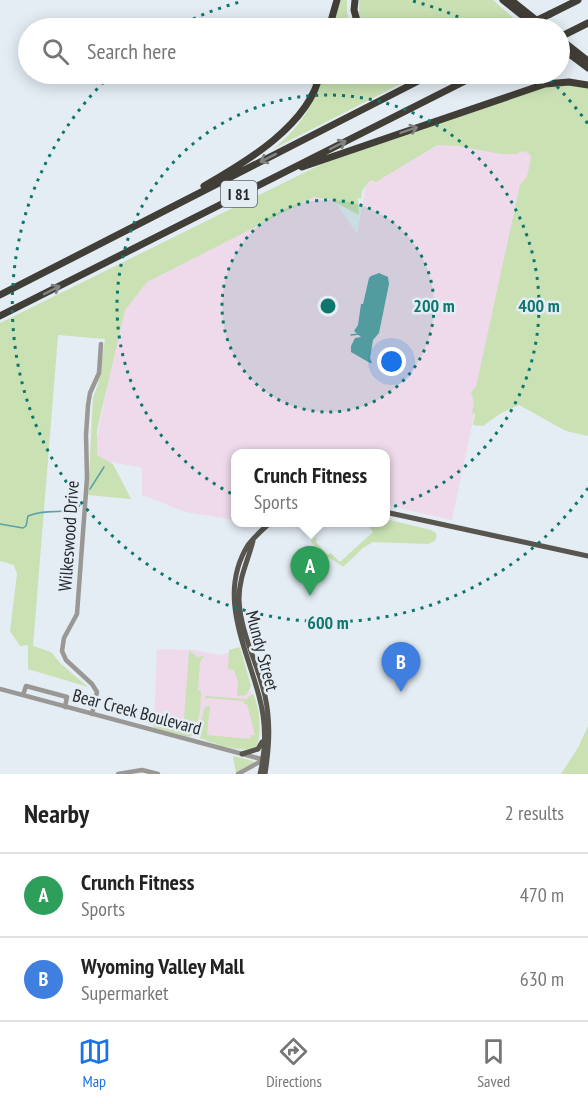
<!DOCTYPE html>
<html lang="en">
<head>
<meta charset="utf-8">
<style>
  :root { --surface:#fff; --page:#f2f2f2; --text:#222; --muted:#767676; --line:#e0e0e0; --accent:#1a73e8 }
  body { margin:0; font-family:"PT Sans Narrow",sans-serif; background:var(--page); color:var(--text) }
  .you { position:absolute; left:392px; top:362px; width:21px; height:21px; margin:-15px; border:4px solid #fff; border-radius:50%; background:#1a73e8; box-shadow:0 0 0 9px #1a73e833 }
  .badge { display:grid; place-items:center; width:39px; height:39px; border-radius:50%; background:var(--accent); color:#fff; font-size:20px; font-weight:700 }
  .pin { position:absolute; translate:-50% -50px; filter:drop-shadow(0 2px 3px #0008) }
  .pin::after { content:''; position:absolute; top:32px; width:21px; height:18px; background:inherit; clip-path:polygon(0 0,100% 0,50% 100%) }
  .popup { position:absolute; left:231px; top:449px; width:159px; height:78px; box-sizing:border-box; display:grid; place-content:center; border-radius:12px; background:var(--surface); filter:drop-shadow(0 2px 4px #0005); font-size:20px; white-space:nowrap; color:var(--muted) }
  .popup b { font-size:22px; color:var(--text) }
  .popup::after { content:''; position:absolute; left:50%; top:100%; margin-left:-12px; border:12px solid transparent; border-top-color:var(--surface) }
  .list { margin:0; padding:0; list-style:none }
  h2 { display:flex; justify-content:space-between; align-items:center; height:78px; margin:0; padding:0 24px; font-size:26px }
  h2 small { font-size:20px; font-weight:400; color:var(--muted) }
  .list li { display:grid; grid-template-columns:39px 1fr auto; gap:18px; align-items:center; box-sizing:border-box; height:84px; padding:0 24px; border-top:2px solid var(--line) }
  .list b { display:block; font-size:22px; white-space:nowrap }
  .list p { margin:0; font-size:20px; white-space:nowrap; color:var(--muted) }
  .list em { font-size:20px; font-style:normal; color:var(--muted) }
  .icon { flex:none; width:33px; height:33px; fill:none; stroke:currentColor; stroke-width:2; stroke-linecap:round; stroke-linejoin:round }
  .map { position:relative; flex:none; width:588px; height:774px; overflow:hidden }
  .search { position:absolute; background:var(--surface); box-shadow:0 3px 15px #0003; left:18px; right:18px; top:18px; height:66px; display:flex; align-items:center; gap:15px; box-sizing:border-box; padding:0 21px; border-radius:33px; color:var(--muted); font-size:22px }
  .sheet { height:246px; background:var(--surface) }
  nav { display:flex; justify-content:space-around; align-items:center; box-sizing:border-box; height:84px; border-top:2px solid var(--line); background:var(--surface); font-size:16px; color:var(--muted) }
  nav a { display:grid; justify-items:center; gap:3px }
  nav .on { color:var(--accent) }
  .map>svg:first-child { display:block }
  .commercial { fill:#eedaeb }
  .green { fill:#c9e1b3 }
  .water { fill:#5ca1a5 }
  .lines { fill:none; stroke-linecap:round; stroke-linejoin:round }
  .stream { stroke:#5ca1a5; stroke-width:1.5 }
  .minor { stroke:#999894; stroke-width:4.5 }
  .major { stroke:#57554e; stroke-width:5 }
  .highway { stroke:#403e36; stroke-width:7 }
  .highway-bridge { stroke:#403e36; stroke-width:7 }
  .oneway { stroke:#828482 }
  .ring { fill:none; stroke:#0f766e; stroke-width:3; stroke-dasharray:3 6 }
  .labels { text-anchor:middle; stroke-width:5; stroke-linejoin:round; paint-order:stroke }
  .shield { fill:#e4ecf4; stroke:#606469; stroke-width:1.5 }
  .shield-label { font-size:16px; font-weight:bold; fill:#272a2d }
  .street-label { font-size:18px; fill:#272a2d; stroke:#e4ecf4 }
  .centre { fill:#0f766e; stroke:#e4ecf4; stroke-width:3 }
  .ring-label { font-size:18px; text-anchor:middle; font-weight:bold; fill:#0f766e; stroke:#e4ecf4; stroke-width:5; stroke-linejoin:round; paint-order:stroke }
</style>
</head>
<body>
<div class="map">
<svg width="588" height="774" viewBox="0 0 588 774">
  <rect width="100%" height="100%" fill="#e4ecf4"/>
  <!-- commercial -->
  <path class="commercial" d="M441,137L535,151L476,406L452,520L385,505V454H235V520L186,512L142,495V468L93,458L123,309L146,281L313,195H323L336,203L357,234L367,179Z
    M157,649L193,650L220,655L239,650L253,699L257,734L244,747L157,728L154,725Z"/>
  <!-- green -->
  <path class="green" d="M341,0H347V12L351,28H332Z
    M359,0H493L517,21L501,28H365L359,17Z
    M324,74H420L273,149C299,129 314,104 324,74Z
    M572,85L588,88V436L566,431L519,405L501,413L483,426L473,425L475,414L472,413L474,403L471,392L476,387L520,185L527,177L531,158L530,154L523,151L516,154H501L459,146L437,145L376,182L370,180L362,191L361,199L358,198L359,215L329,199L314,197L147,282L125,310L97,430V455L113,464L131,499L88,495L93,398L98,384L105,339L58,335L33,646L51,652L61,664L88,687L28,669V645L20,646L10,631L17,574L14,565L1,561L0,562V323L324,163L547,86Z
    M385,519L431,530L436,533C438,540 433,542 428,544L373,542L363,548L344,566H342L325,555L310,541L317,537L316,542L328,555L331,553L340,562L373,532L370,528L371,523L385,522Z
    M240,647L251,686L246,695L237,696L238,682L234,670L228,669L229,650Z
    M189,650L197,657L204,656L200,662L198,690L201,691L200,712L194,735L189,737L156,729L153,727L154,722H156V725L173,726L174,723L184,720Z
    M253,694C259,705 263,734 256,747C243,754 214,744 200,738L199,734L204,708L210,705L207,735L250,739L251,735H255L247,704H244V701L207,698L205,700L206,696L246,699Z
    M588,726V774H561L579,746Z
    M233,756L253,761V763L236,773Z"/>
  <!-- water -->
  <path class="water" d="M379,273L388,277L389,284L379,333L373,340L370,358L372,363H370L351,352V346L355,338L361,337L354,331L358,325L361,304H363L369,278L371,276Z"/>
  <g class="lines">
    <!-- stream -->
    <path class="stream" d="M351,335L359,334
      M90,489L104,467
      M0,524L23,528L26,526L28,516C44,509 59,513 76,510L80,505"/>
    <!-- minor -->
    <path class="minor" d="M0,689L265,760
      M23,695L26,686L67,697L65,707
      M92,714L97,692L92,684L66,660L62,651L64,638L77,614L87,478L86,435L88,405L90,393L99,373L101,344
      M118,774L142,770L158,774
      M238,774L263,760"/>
    <!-- major -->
    <path class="major" d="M385,512L588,556
      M253,541C248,561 239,577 239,599C240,632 258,664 265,696C271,723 269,748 265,774
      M242,754L258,749L262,742
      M260,774C266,749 266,721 259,696C246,646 217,595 248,545C254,537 263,529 271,522"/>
    <!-- highway -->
    <path class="highway" d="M355,0L354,10L359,28
      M503,0L538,28
      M511,0L546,28
      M550,14L578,0
      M329,28L337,0
      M560,37L588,23
      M560,39L588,61
      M560,47L588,68
      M302,167L545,84L569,82L588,85
      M204,186C246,162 309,125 320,74
      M0,295L432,74
      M0,316L479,74"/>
    <!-- highway-bridge -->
    <path class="highway-bridge" d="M521,28L550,14"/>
  </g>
  <!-- one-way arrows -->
  <defs><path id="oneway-shaft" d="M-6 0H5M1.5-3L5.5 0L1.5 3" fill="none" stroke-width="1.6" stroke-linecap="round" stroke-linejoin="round" transform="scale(1.5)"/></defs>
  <g class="oneway">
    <use href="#oneway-shaft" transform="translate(409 130) rotate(-19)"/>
    <use href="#oneway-shaft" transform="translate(338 145) rotate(-27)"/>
    <use href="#oneway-shaft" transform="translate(268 158) rotate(153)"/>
    <use href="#oneway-shaft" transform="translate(52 290) rotate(-27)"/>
  </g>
  <!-- distance rings -->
  <circle cx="328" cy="306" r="106" fill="#0f766e" fill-opacity=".12"/>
  <g class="ring">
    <circle cx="328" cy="306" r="106"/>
    <circle cx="328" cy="306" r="211"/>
    <path d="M588 488A317 317 0 1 1 112 74M177 27A317 317 0 0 1 243 1M413 1A317 317 0 0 1 479 27M544 74A317 317 0 0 1 588 124"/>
  </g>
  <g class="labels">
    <!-- shield labels -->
    <rect class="shield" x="221" y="181" width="36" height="26" rx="4.5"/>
    <g class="shield-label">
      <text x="239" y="200">I 81</text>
    </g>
    <!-- street labels -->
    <g class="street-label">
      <text transform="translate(69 536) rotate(-86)" y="6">Wilkeswood Drive</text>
      <text transform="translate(262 651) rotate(75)" y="6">Mundy Street</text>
      <text transform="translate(137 712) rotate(15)" y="6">Bear Creek Boulevard</text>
    </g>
  </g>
  <circle cx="328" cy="306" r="9" class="centre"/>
  <g class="ring-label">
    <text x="434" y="312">200 m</text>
    <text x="539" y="312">400 m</text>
    <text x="328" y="629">600 m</text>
  </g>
</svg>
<div class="you"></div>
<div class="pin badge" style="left:310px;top:596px;background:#2e9e5b">A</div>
<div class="popup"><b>Crunch Fitness</b>Sports</div>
<div class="pin badge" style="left:401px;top:692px;background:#3f7fe0">B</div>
<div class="search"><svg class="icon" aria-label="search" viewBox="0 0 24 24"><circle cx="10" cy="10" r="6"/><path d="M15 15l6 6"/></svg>Search here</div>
</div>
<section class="sheet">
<h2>Nearby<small>2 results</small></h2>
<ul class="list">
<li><span class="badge" style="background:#2e9e5b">A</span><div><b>Crunch Fitness</b><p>Sports</p></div><em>470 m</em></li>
<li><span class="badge" style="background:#3f7fe0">B</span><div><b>Wyoming Valley Mall</b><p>Supermarket</p></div><em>630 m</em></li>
</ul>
</section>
<nav>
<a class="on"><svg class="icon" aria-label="map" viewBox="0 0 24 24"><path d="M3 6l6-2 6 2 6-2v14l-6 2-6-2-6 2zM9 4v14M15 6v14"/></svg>Map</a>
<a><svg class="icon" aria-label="directions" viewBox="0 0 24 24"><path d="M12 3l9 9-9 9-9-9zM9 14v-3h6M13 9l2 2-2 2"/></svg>Directions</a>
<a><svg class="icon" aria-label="saved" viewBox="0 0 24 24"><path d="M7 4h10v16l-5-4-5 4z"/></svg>Saved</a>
</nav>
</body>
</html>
